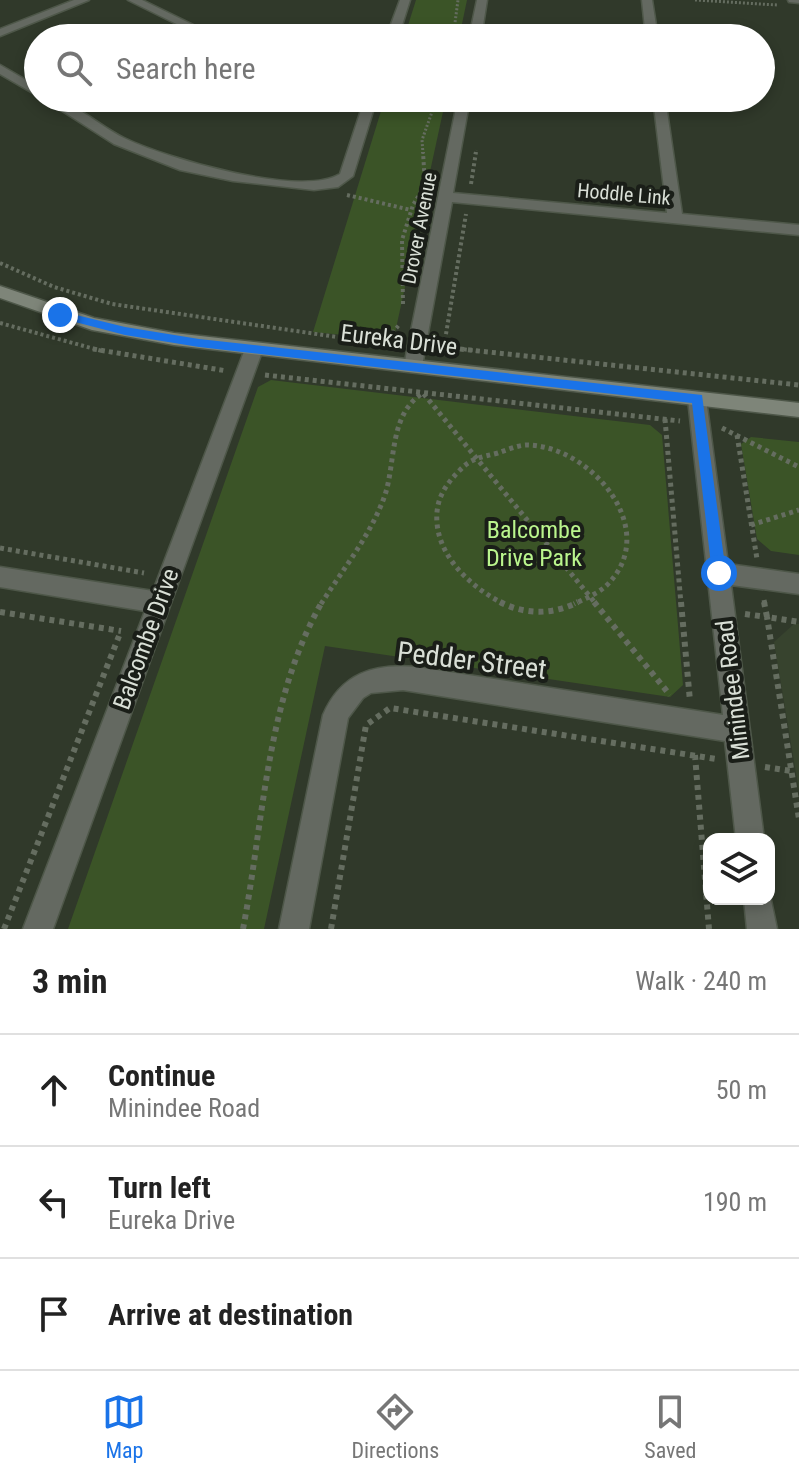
<!DOCTYPE html>
<html lang="en">
<head>
<meta charset="utf-8">
<style>
  :root { --surface:#fff; --page:#f2f2f2; --text:#222; --muted:#767676; --line:#e0e0e0; --accent:#1a73e8 }
  body { margin:0; font-family:"Roboto Condensed",sans-serif; background:var(--page); color:var(--text) }
  .controls { position:absolute; right:24px; bottom:24px; display:grid; overflow:hidden; border-radius:16px; box-shadow:0 4px 12px #0003 }
  .controls button { width:72px; height:72px; display:grid; place-items:center; padding:0; border:0; border-bottom:2px solid var(--line); background:var(--surface); color:var(--text); font:40px sans-serif }
  .stop { position:absolute; width:24px; height:24px; margin:-18px; border:6px solid #1a73e8; border-radius:50%; background:#fff }
  .stop.end { background:#1a73e8; border-color:#fff; box-shadow:0 2px 8px #0008 }
  .list { margin:0; padding:0; list-style:none }
  h2 { display:flex; justify-content:space-between; align-items:center; height:104px; margin:0; padding:0 32px; font-size:34px }
  h2 small { font-size:26px; font-weight:400; color:var(--muted) }
  .list li { display:grid; grid-template-columns:52px 1fr auto; gap:24px; align-items:center; box-sizing:border-box; height:112px; padding:0 32px; border-top:2px solid var(--line) }
  .list b { display:block; font-size:30px; white-space:nowrap }
  .list p { margin:0; font-size:26px; white-space:nowrap; color:var(--muted) }
  .list em { font-size:26px; font-style:normal; color:var(--muted) }
  .icon { flex:none; width:44px; height:44px; fill:none; stroke:currentColor; stroke-width:2; stroke-linecap:round; stroke-linejoin:round }
  .map { position:relative; flex:none; width:799px; height:929px; overflow:hidden }
  .search { position:absolute; background:var(--surface); box-shadow:0 4px 12px #0003; left:24px; right:24px; top:24px; height:88px; display:flex; align-items:center; gap:20px; box-sizing:border-box; padding:0 28px; border-radius:44px; color:var(--muted); font-size:30px }
  .sheet { height:440px; background:var(--surface) }
  nav { display:flex; justify-content:space-around; align-items:center; box-sizing:border-box; height:112px; border-top:2px solid var(--line); background:var(--surface); font-size:22px; color:var(--muted) }
  nav a { display:grid; justify-items:center; gap:4px }
  nav .on { color:var(--accent) }
  .map>svg:first-child { display:block }
  .built { fill:#37432e }
  .green { fill:#3b5427 }
  .lines { fill:none; stroke-linecap:round; stroke-linejoin:round }
  .street-casing { stroke:#4e5749; stroke-width:3 }
  .secondary-casing { stroke:#4e5749; stroke-width:3 }
  .path-far3 { stroke:#656d60; stroke-width:3; stroke-dasharray:2 2; stroke-linecap:butt }
  .path-far2 { stroke:#656d60; stroke-width:4; stroke-dasharray:3 3; stroke-linecap:butt }
  .path-far1 { stroke:#656d60; stroke-width:5; stroke-dasharray:4 4; stroke-linecap:butt }
  .path { stroke:#656d60; stroke-width:6; stroke-dasharray:5 5; stroke-linecap:butt }
  .street { fill:#646961; fill-rule:evenodd }
  .secondary { fill:#7e8579; fill-rule:evenodd }
  .route { fill:#1a73e8 }
  .labels { text-anchor:middle; stroke-width:8; stroke-linejoin:round; paint-order:stroke }
  .far-street-label { font-size:20px; fill:#d9dfd6; stroke:#1a1e18 }
  .street-label { font-size:24px; fill:#d9dfd6; stroke:#1a1e18 }
  .park-label { font-size:24px; fill:#baf58d; stroke:#1a1e18 }
  .near-street-label { font-size:28px; fill:#d9dfd6; stroke:#1a1e18 }
</style>
</head>
<body>
<div class="map">
<svg width="799" height="929" viewBox="0 0 799 929">
  <rect width="100%" height="100%" fill="#30392a"/>
  <!-- built -->
  <path class="built" d="M794,624H799V791L774,642Z"/>
  <!-- green -->
  <path class="green" d="M416,0H467L459,38H404Z
    M385,98H446L395,333L384,339L313,332Z
    M271,380L650,425L662,435L683,685L670,697L325,646L264,929H68L258,387Z
    M751,437L799,442V555L771,551L757,539L741,444Z"/>
  <g class="lines">
    <!-- street casing -->
    <g class="street-casing">
      <path id="street" d="M74,0H89L0,36V29Z
        M128,0H142L220,38H205Z
        M400,0H410L398,38H386Z
        M477,0H487L481,38H469Z
        M642,0H652L658,38H646Z
        M788,0H799V3L789,2Z
        M0,65L38,87V96L0,74Z
        M42,98C72,98 97,125 124,138C165,158 300,198 340,174L365,98H377L353,176L338,187L314,190L233,181L180,170L114,144Z
        M458,98H470L453,193L667,213L653,98H665L682,214L799,225V235L452,202L422,366L419,371H407L404,366Z
        M254,343L263,349L53,929H23L145,611L0,587V567L153,591L245,349Z
        M697,392L706,399L728,564L799,574V594L731,585L764,839H736L725,741L403,690L371,693L363,698L348,718L309,929H279L323,715C341,673 374,663 417,667L723,715L688,399Z
        M769,891L777,929H747L744,899H769Z"/>
    </g>
    <!-- secondary casing -->
    <g class="secondary-casing">
      <path id="secondary" d="M0,286L94,318L174,333L799,403V417L174,345L92,330L0,298Z"/>
    </g>
    <!-- path-far3 -->
    <path class="path-far3" d="M695,0L777,5
      M453,38L458,0
      M423,154L422,140L437,98
      M475,154L476,150"/>
    <!-- path-far2 -->
    <path class="path-far2" d="M471,184L476,152
      M347,195L411,210
      M0,263L54,287L112,304L337,337
      M403,304L402,240L413,205L425,185L423,152
      M0,323L102,351
      M385,342L399,325
      M434,346L479,351
      M444,346L466,214"/>
    <!-- path-far1 -->
    <path class="path-far1" d="M93,349L227,371
      M460,349L799,385
      M265,375L680,421
      M665,419L681,604
      M722,428L799,467
      M737,435L757,559
      M751,525L799,510
      M0,548L144,573
      M764,600L765,604
      M321,604C343,569 371,535 385,495C396,461 389,414 423,393L596,604
      M504,604C474,589 440,560 437,523C435,500 445,485 460,470C471,458 482,457 498,453C507,450 518,445 527,445C592,446 663,531 606,586C597,594 584,599 574,604"/>
    <!-- path -->
    <path class="path" d="M500,602C525,615 553,615 578,602
      M594,602L670,695
      M681,602L690,701
      M764,602L767,617L799,622
      M0,612L121,631
      M745,614L767,617L799,819
      M695,755L709,929
      M765,767L792,771
      M4,929L119,636
      M243,929C264,820 266,700 322,602
      M331,929L366,725L390,708L716,759"/>
    <!-- street -->
    <use href="#street" class="street"/>
    <!-- secondary -->
    <use href="#secondary" class="secondary"/>
  </g>
  <!-- route -->
  <path class="route" d="M60,311L125,327L199,339L702,395L726,573L719,579L712,573L692,403L199,347L125,335L56,317Z"/>
  <g class="labels">
    <!-- far-street labels -->
    <g class="far-street-label">
      <text transform="translate(624 194) rotate(5)" y="7">Hoddle Link</text>
      <text transform="translate(419 228) rotate(-79)" y="7">Drover Avenue</text>
    </g>
    <!-- street labels -->
    <g class="street-label">
      <text transform="translate(399 340) rotate(7)" y="8">Eureka Drive</text>
      <text transform="translate(146 639) rotate(-70)" y="8">Balcombe Drive</text>
      <text transform="translate(733 690) rotate(-97)" y="8">Minindee Road</text>
    </g>
    <!-- park labels -->
    <g class="park-label">
      <text x="534" y="538">Balcombe<tspan x="534" dy="28">Drive Park</tspan></text>
    </g>
    <!-- near-street labels -->
    <g class="near-street-label">
      <text transform="translate(472 660) rotate(7)" y="10">Pedder Street</text>
    </g>
  </g>
</svg>
<div class="controls">
<button><svg class="icon" aria-label="layers" viewBox="0 0 24 24"><path d="M12 4l9 5-9 5-9-5zM3 14l9 5 9-5"/></svg></button>
</div>
<div class="stop" style="left:719px;top:573px"></div>
<div class="stop end" style="left:60px;top:315px"></div>
<div class="search"><svg class="icon" aria-label="search" viewBox="0 0 24 24"><circle cx="10" cy="10" r="6"/><path d="M15 15l6 6"/></svg>Search here</div>
</div>
<section class="sheet">
<h2>3 min<small>Walk · 240 m</small></h2>
<ul class="list">
<li><svg class="icon" aria-label="ahead" viewBox="0 0 24 24"><path d="M12 20V5M6 11l6-6 6 6"/></svg><div><b>Continue</b><p>Minindee Road</p></div><em>50 m</em></li>
<li><svg class="icon" aria-label="left" viewBox="0 0 24 24"><path d="M17 20v-9H6M10 6l-5 5 5 5"/></svg><div><b>Turn left</b><p>Eureka Drive</p></div><em>190 m</em></li>
<li><svg class="icon" aria-label="arrive" viewBox="0 0 24 24"><path d="M6 21V4h12l-3 4 3 4H6"/></svg><div><b>Arrive at destination</b></div></li>
</ul>
</section>
<nav>
<a class="on"><svg class="icon" aria-label="map" viewBox="0 0 24 24"><path d="M3 6l6-2 6 2 6-2v14l-6 2-6-2-6 2zM9 4v14M15 6v14"/></svg>Map</a>
<a><svg class="icon" aria-label="directions" viewBox="0 0 24 24"><path d="M12 3l9 9-9 9-9-9zM9 14v-3h6M13 9l2 2-2 2"/></svg>Directions</a>
<a><svg class="icon" aria-label="saved" viewBox="0 0 24 24"><path d="M7 4h10v16l-5-4-5 4z"/></svg>Saved</a>
</nav>
</body>
</html>
